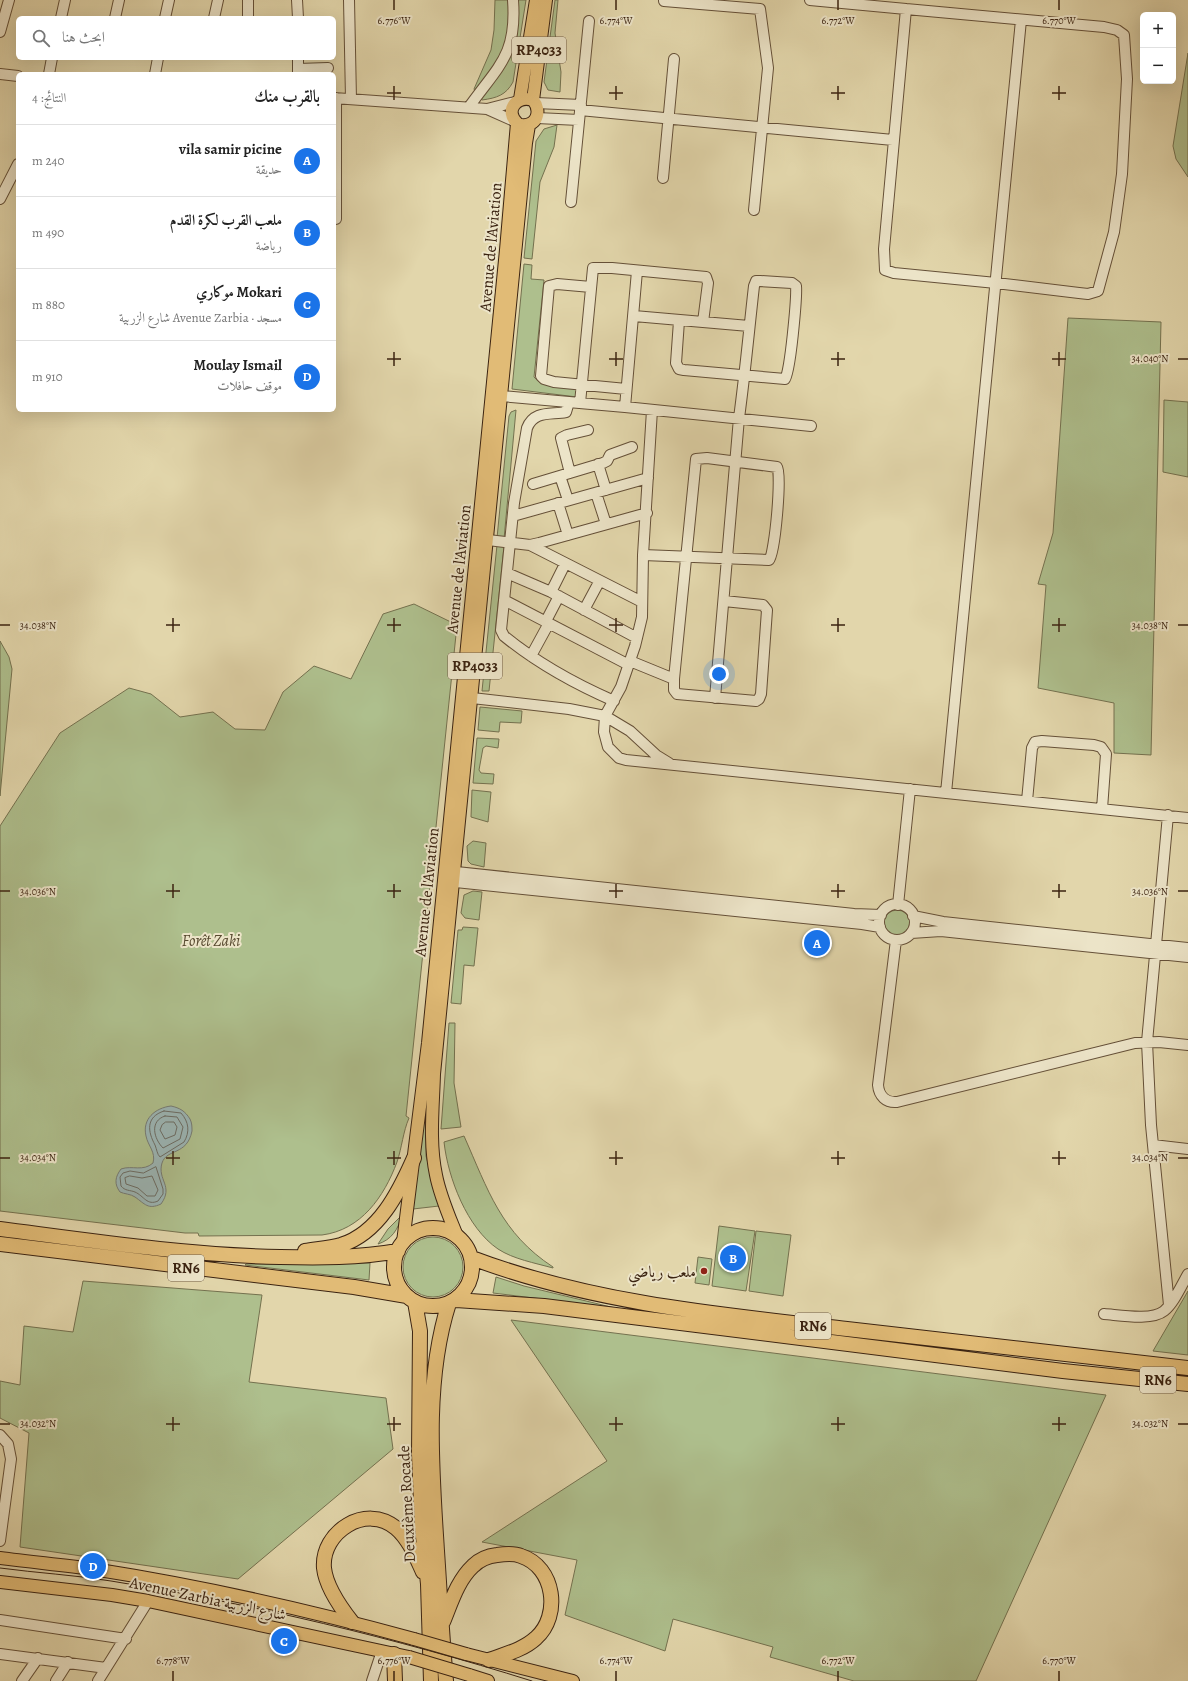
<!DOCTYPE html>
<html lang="ar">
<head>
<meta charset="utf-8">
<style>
  :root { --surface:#fff; --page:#f2f2f2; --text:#222; --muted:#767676; --line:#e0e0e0; --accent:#1a73e8 }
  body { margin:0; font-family:Alegreya,Amiri,serif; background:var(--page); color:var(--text); direction:rtl }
  .controls { position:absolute; right:12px; top:12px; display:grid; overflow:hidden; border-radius:6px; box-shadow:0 4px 16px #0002 }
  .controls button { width:36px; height:36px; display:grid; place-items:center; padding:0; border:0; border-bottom:1px solid var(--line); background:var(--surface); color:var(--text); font:20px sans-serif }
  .you { position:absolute; left:719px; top:674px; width:14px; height:14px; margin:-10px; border:3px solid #fff; border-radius:50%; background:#1a73e8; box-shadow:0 0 0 6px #1a73e833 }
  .badge { display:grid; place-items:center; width:26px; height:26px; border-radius:50%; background:var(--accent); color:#fff; font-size:13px; font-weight:700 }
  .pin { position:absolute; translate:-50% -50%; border:2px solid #fff; box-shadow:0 1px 4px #0006 }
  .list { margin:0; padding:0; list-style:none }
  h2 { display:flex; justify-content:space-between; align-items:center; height:52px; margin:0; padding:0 16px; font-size:17px }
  h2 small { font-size:13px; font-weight:400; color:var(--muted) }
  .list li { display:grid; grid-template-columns:26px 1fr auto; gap:12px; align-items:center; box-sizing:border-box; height:72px; padding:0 16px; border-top:1px solid var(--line) }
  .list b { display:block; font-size:15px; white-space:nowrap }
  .list p { margin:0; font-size:13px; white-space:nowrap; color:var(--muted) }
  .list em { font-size:13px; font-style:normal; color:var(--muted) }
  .icon { flex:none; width:22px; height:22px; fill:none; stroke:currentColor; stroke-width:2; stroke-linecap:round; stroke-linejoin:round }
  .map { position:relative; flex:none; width:1188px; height:1681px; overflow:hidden; direction:ltr }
  .search { position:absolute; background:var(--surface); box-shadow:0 4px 16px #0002; left:16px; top:16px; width:320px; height:44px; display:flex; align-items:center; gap:10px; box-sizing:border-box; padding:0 14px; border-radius:6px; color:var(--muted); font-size:15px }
  .panel { position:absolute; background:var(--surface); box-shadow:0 4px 16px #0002; left:16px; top:72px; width:320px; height:340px; border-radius:6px; direction:rtl }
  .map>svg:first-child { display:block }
  .green { fill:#aebf8d; stroke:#74714f }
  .water { fill:#9bb6b6; stroke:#757b74 }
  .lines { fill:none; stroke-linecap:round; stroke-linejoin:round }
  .shore { stroke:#6b6c64; stroke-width:1 }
  .minor-casing { stroke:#655038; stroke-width:12 }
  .major-casing { stroke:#3b2311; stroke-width:14 }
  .highway-casing { stroke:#3b2311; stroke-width:16 }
  .minor { stroke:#ece4c8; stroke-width:10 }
  .major { stroke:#e1bb76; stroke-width:12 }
  .highway { stroke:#e1bb76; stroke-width:14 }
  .tram { stroke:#3b2311; stroke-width:1 }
  .major-bridge-casing { stroke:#3b2311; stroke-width:14; stroke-linecap:butt }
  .major-bridge { stroke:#e1bb76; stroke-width:12 }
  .ticks { fill:none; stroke:#3b2311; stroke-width:1.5 }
  .poi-dot { fill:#8f2418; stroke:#ece4c8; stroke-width:1.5 }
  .labels { text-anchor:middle; stroke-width:4; stroke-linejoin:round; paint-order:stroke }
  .shield { fill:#ece4c8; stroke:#705d48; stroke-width:1 }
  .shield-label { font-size:15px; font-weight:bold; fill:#3b2311 }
  .street-label { font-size:16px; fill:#3b2311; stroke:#ece4c8 }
  .park-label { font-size:16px; font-style:italic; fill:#584a30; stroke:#ece4c8 }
  .poi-label { font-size:16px; fill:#3b2311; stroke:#ece4c8; text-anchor:end }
  .ticks-label { font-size:10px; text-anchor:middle; fill:#3b2311; stroke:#ece4c8; stroke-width:4; stroke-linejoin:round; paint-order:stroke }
</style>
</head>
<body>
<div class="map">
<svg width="1188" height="1681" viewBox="0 0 1188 1681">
  <rect width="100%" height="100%" fill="#e2d6ab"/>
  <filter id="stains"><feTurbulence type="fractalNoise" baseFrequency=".005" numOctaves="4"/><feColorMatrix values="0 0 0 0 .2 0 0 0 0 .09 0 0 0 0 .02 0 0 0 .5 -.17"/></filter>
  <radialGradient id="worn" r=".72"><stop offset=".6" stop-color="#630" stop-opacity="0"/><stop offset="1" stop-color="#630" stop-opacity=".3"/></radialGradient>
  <!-- green -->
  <path class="green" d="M495,0H509L511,19L505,50L475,91L474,89L491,50L494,30Z
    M516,0H526L513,82C506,95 497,98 482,100L480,98L505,63Z
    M555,0H558L555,33L561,72L560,92L548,90L544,82Z
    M1188,53V177L1176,159L1173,146Z
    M557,125L554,147L540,182L532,259L524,258L536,141L544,129Z
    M524,264L532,265L531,279L544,280L534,377C541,388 566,386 578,387L577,397L512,389Z
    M1068,318L1161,322L1151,755L1114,753V703L1038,688L1046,585L1038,584L1053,533Z
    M1164,400L1188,402V477L1163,472Z
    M516,410L504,539L497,538L509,416L511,412Z
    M497,545L504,546L489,691H482Z
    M414,604L457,625L406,1116L409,1118C403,1132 402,1147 397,1162C384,1197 361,1230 322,1235L199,1236L198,1233H185L0,1211V826L60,733L129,688L151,694L180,717L213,712L235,729L265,730L283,692L314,666L351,679L383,614Z
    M0,641L9,657L12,669L0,796Z
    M480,707L522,711L521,723L500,722L499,732L478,730Z
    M477,738L499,739L498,748L486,746L483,748L479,770L481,773L494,774L493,784L473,783Z
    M472,790L491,792L488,822L471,817Z
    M473,841L486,843L484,867L471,864L468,861L467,846Z
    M473,891L482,892L479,920L465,918L461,913L464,895Z
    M884 923a13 13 0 1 1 26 0a13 13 0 1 1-26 0Z
    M463,927L478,928L474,966L464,965L461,1004L451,1003L458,930H462Z
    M449,1023H455L454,1083L461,1127L441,1129Z
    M425,1099H428L426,1137V1156L439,1206L413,1209Z
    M464,1136C488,1190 501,1233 553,1267V1268C535,1263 513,1259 498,1249C467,1228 448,1178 444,1142Z
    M401,1216C399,1229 391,1240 378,1244L388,1229Z
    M719,1226L755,1231L746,1291L712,1286Z
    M756,1231L791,1235L783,1296L749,1291Z
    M403 1267a30 30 0 1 1 60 0a30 30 0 1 1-60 0Z
    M698,1257L712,1259L709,1285L695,1283Z
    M370,1263L369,1280L245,1265L246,1264Z
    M496,1277L524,1286L615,1308L493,1293Z
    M83,1281L262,1295L249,1382L386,1398L393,1449L238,1579L20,1547L29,1433L0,1418V1381L20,1385L24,1326L73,1332Z
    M1188,1291V1355L1153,1351Z
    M511,1320L1106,1395L976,1681H854L770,1657L773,1647L673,1619L665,1651L565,1615L577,1560L482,1542L607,1461Z"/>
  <!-- water -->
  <path class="water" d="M171,1106C180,1108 185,1111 190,1119C192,1123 192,1127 192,1131C187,1156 167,1148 162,1163C157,1180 174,1186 161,1204C148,1210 145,1204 135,1197C131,1194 124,1194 120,1192C114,1184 115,1177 121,1169C132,1165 143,1172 153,1163C156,1152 148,1146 146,1136C142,1119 155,1108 171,1106Z"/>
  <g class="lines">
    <!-- shore -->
    <path class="shore" d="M164,1111L181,1113C189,1122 190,1132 184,1142L160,1157C157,1154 157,1150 155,1145C148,1132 145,1117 164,1111Z
      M165,1116L177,1117L183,1127L180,1139L163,1148C154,1139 149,1121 165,1116Z
      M166,1122H174L177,1127L175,1135L165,1139L160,1130L162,1125Z
      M156,1167L163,1189V1194L158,1201C147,1206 144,1196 135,1192C130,1190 125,1191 121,1186L120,1177L123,1173L130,1171L143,1173Z
      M130,1176L142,1178L152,1176L158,1190L155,1196H147L138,1188L126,1184L125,1178Z"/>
    <!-- minor casing -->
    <g class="minor-casing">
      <path id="minor" d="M297,0L298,18
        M349,0L351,99
        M810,0L906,9
        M664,1L760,9L768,68L754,210
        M906,9L1104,27L1117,30L1124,35L1127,79L1122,174L1114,232L1098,291L1088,294L1079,293L996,283L894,273L885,270L884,249Z
        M61,18L65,0
        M115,18L119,0
        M165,18L169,0
        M214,18L218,0
        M248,18V0
        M0,32L9,0
        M298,58V74
        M298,69L328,68
        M0,74L18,76
        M49,74L52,58
        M155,74L158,58
        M334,98L487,109L514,121
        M536,103L581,105
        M469,107C499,65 517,55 513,0
        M487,109L515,102
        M580,110L893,140
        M537,118L579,120
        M663,178L674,59
        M0,199L18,164
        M571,202L589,21
        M336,219V98
        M591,287L557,284L549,286L541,376L544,379L554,382L626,389
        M634,316L749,326
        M679,321L676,363L679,369L684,370L785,379C790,375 797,297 796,286L792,283L760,281H756L754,286C749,330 745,374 739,418L715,698
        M501,396L625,407L811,426
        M569,402L566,412C551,415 534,410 527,428L514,503L501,630L504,636C537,663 575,684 614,701
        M580,403L593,268H612L706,277L708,283L703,322
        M625,407L637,271
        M652,410L643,555L642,617L635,646L621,687L605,716L604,732L608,747L619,758L626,760L1188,818
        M598,464L606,490
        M570,473L561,438L567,435L588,430
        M560,476L568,500
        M533,484L603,463L607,461L610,455L632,447
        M596,493L606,524
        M558,503L568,535
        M513,516L648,478
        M488,540L530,545L539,543L647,513
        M530,545L642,602
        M643,555L769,560C775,554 782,473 777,467L707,458L696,459L674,679V690L677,694L756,701L759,699L761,694L767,610L763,605L724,601
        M507,573L551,592L637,638
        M551,592L565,564
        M504,600L629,665
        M584,610L599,582
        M546,621L559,596
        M531,656L549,623
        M630,661L674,679
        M472,698L569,709L605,716L630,731L656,755L669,763
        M946,793L1021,20
        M1027,801L1032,748L1035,742L1042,741L1094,745L1101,747L1106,754L1102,809
        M1168,815L1147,1042L1151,1125L1169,1305
        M447,871L854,914L881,915
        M446,881L862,924L880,927
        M879 922a18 18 0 1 1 36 0a18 18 0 1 1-36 0Z
        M898,905L910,789
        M913,916L943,922L1188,948
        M911,933L941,931L1188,957
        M896,940L878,1085C879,1096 886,1103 897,1102L1135,1043L1159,1042L1188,1045
        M1153,1145L1188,1149
        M1104,1314C1119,1315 1152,1321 1164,1311C1174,1303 1181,1286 1188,1274
        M0,1435L8,1444L11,1459L0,1541
        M0,1620L126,1639
        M0,1654L106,1668
        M22,1681L38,1658
        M56,1681L68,1662
        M98,1681L148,1601
        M372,1681L382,1651"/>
    </g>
    <!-- major casing -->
    <g class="major-casing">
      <path id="major" d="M520,99L536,0
        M521,125C537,127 542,111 533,100L546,0
        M457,1236C449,1216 440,1196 436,1175C429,1142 433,1108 434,1074L526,143L529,125
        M403,1242L428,1043L506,250L517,123C504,110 517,95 533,100
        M0,1558C31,1562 63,1565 93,1569C201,1586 309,1610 414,1639
        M0,1582L112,1595L148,1601L409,1657
        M466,1654L573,1681
        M469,1675L488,1681"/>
    </g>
    <!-- highway casing -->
    <g class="highway-casing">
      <path id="highway" d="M394 1267a39 39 0 1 1 78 0a39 39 0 1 1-78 0Z
        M0,1229C93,1241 186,1255 280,1257C320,1258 358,1258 398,1251
        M0,1244L354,1287L407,1296
        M305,1251C317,1249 330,1248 341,1245C379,1233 399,1192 414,1158
        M472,1258C591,1303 721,1315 847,1329C961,1342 1074,1355 1188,1368
        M456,1300L544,1306L1063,1371L1188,1384
        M415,1302L420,1331L419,1454L422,1527L428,1584L431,1681
        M352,1622C341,1608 326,1587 324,1568C321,1532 366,1503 396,1528C409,1539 416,1557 423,1572
        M443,1622C451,1603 457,1581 473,1566C479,1560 488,1556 497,1555C504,1554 514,1553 521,1556C555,1567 561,1616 536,1638C523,1650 505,1654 489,1660
        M394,1654L395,1681
        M446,1681C442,1638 440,1594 437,1551C432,1471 424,1381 449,1303"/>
    </g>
    <!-- minor -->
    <use href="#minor" class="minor"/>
    <!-- major -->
    <use href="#major" class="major"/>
    <!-- highway -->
    <use href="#highway" class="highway"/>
    <!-- tram -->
    <path class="tram" d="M0,1568C37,1573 75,1575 111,1581C253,1604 395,1638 532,1681"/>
    <!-- major-bridge casing -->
    <g class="major-bridge-casing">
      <path id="major-bridge" d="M414,1639L466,1654
        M409,1657L469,1675"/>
    </g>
    <!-- major-bridge -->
    <use href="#major-bridge" class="major-bridge"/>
  </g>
  <!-- ticks -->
  <path class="ticks" d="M394,0V10M616,0V10M838,0V10M1059,0V10M394,86V100M616,86V100M838,86V100M1059,86V100M387,93H401M609,93H623M831,93H845M1052,93H1066M394,352V366M616,352V366M838,352V366M1059,352V366M387,359H401M609,359H623M831,359H845M1052,359H1066M1178,359H1188M173,618V632M394,618V632M616,618V632M838,618V632M1059,618V632M0,625H10M166,625H180M387,625H401M609,625H623M831,625H845M1052,625H1066M1178,625H1188M173,884V898M394,884V898M616,884V898M838,884V898M1059,884V898M0,891H10M166,891H180M387,891H401M609,891H623M831,891H845M1052,891H1066M1178,891H1188M173,1151V1165M394,1151V1165M616,1151V1165M838,1151V1165M1059,1151V1165M0,1158H10M166,1158H180M387,1158H401M609,1158H623M831,1158H845M1052,1158H1066M1178,1158H1188M173,1417V1431M394,1417V1431M616,1417V1431M838,1417V1431M1059,1417V1431M0,1424H10M166,1424H180M387,1424H401M609,1424H623M831,1424H845M1052,1424H1066M1178,1424H1188M173,1671V1681M394,1671V1681M616,1671V1681M838,1671V1681M1059,1671V1681"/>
  <!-- markers -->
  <circle class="poi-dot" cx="704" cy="1271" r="4"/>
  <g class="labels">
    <!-- shield labels -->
    <g class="shield">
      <rect x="512" y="37" width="54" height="26" rx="3"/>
      <rect x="448" y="653" width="54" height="26" rx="3"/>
      <rect x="168" y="1255" width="36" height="26" rx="3"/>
      <rect x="795" y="1313" width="36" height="26" rx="3"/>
      <rect x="1140" y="1367" width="36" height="26" rx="3"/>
    </g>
    <g class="shield-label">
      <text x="539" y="55">RP4033</text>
      <text x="475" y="671">RP4033</text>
      <text x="186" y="1273">RN6</text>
      <text x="813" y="1331">RN6</text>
      <text x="1158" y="1385">RN6</text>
    </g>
    <!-- street labels -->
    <g class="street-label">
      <text transform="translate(490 247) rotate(-85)" y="6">Avenue de l'Aviation</text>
      <text transform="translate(458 569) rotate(-84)" y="6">Avenue de l'Aviation</text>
      <text transform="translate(426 892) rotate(-84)" y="6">Avenue de l'Aviation</text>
      <text transform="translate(406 1504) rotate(-93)" y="6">Deuxième Rocade</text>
      <text transform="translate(208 1598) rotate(12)" y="6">Avenue Zarbia شارع الزربية</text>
    </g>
    <!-- park labels -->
    <g class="park-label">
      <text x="211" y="946">Forêt Zaki</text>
    </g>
    <!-- poi labels -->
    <g class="poi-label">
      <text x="696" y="1277">ملعب رياضي</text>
    </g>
  </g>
  <g class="ticks-label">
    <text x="394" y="24">6.776°W</text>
    <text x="616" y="24">6.774°W</text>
    <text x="838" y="24">6.772°W</text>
    <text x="1059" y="24">6.770°W</text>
    <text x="1150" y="362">34.040°N</text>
    <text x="38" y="629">34.038°N</text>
    <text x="1150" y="629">34.038°N</text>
    <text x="38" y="895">34.036°N</text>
    <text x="1150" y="895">34.036°N</text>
    <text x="38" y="1161">34.034°N</text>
    <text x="1150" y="1161">34.034°N</text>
    <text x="38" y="1427">34.032°N</text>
    <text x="1150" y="1427">34.032°N</text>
    <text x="173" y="1664">6.778°W</text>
    <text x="394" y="1664">6.776°W</text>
    <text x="616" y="1664">6.774°W</text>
    <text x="838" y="1664">6.772°W</text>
    <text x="1059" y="1664">6.770°W</text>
  </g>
  <rect width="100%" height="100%" filter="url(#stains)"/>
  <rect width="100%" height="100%" fill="url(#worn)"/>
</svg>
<div class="controls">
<button>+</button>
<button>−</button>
</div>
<div class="you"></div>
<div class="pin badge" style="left:817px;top:943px">A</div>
<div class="pin badge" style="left:733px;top:1258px">B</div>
<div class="pin badge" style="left:284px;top:1641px">C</div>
<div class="pin badge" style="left:93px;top:1566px">D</div>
<div class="search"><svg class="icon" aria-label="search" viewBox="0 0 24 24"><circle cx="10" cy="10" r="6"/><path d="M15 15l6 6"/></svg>ابحث هنا</div>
<section class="panel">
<h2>بالقرب منك<small>النتائج: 4</small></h2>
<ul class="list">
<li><span class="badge">A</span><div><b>vila samir picine</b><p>حديقة</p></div><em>240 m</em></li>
<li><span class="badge">B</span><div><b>ملعب القرب لكرة القدم</b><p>رياضة</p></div><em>490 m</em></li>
<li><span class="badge">C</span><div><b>Mokari موكاري</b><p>مسجد · Avenue Zarbia شارع الزربية</p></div><em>880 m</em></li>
<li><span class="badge">D</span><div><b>Moulay Ismail</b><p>موقف حافلات</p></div><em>910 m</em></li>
</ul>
</section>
</div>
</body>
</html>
